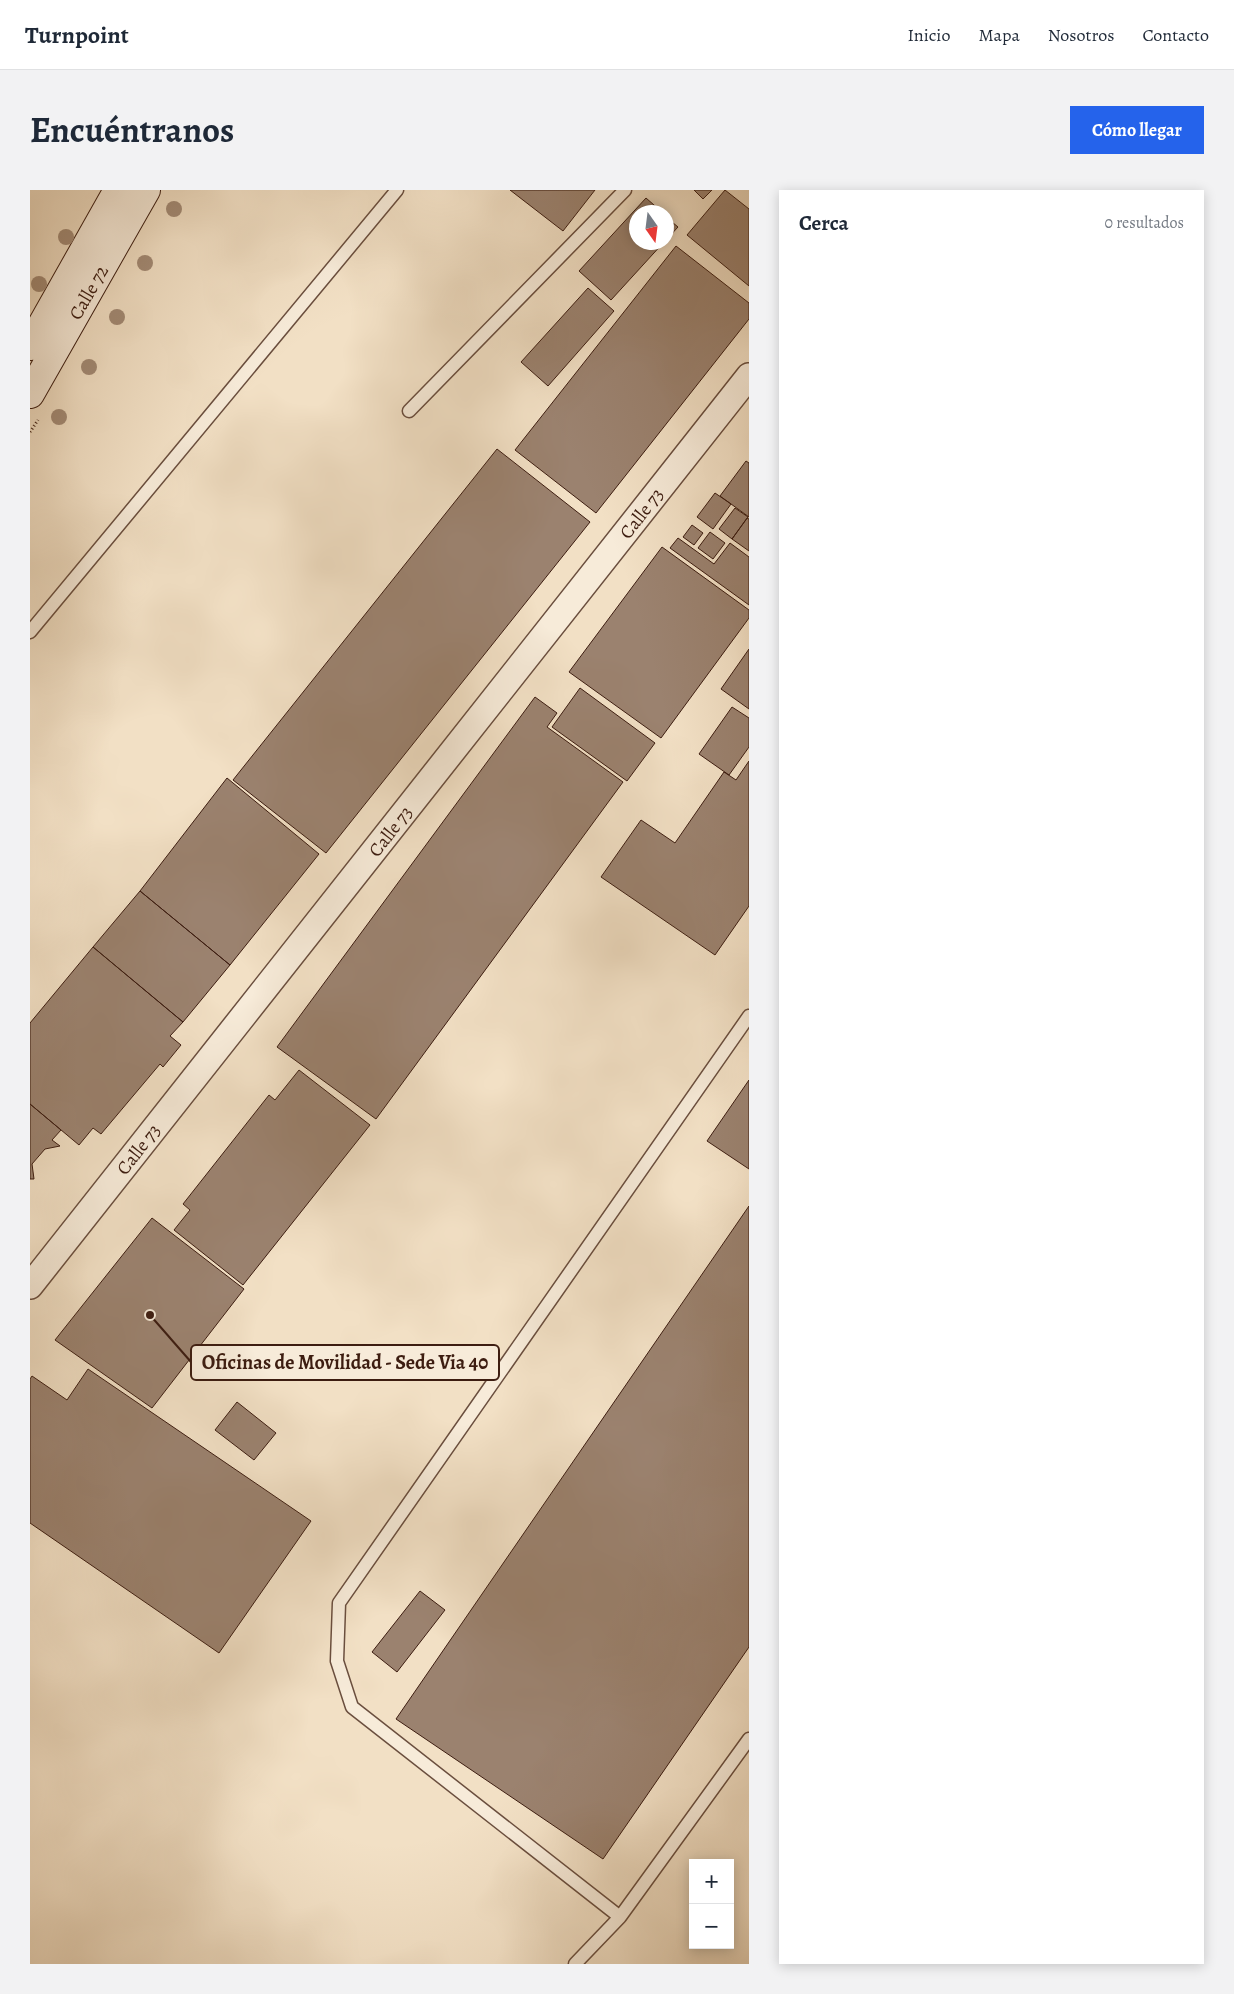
<!DOCTYPE html>
<html lang="es">
<head>
<meta charset="utf-8">
<style>
  :root { --surface:#fff; --page:#f2f2f3; --text:#1f2937; --muted:#747a83; --line:#e0e1e3; --accent:#2563eb }
  body { margin:0; font-family:Alegreya,serif; background:var(--page); color:var(--text) }
  .controls { position:absolute; right:15px; bottom:15px; display:grid; overflow:hidden; border-radius:0px; box-shadow:0 2px 12px #0003 }
  .controls button { width:45px; height:45px; display:grid; place-items:center; padding:0; border:0; border-bottom:1px solid var(--line); background:var(--surface); color:var(--text); font:25px sans-serif }
  .compass { position:absolute; left:599px; top:15px; width:45px; height:45px; border-radius:50%; background:var(--surface); box-shadow:0 2px 12px #0003; rotate:166deg }
  .list { margin:0; padding:0; list-style:none }
  h2 { display:flex; justify-content:space-between; align-items:center; height:65px; margin:0; padding:0 20px; font-size:21px }
  h2 small { font-size:16px; font-weight:400; color:var(--muted) }
  .map { position:relative; flex:none; width:719px; height:1774px; overflow:hidden; border-radius:0px }
  header { display:flex; align-items:center; gap:30px; box-sizing:border-box; height:70px; padding:0 25px; background:var(--surface); border-bottom:1px solid var(--line) }
  header strong { font-size:24px }
  nav { display:flex; gap:28px; margin-inline-start:auto; font-size:18px }
  .intro { display:flex; align-items:center; justify-content:space-between; box-sizing:border-box; height:120px; padding:0 30px }
  h1 { margin:0; font-size:35px }
  .button { padding:12px 22px; border-radius:0px; background:var(--accent); color:#fff; font-size:18px; font-weight:700 }
  main { display:flex; gap:30px; padding:0 30px }
  aside { flex:1; background:var(--surface); border-radius:0px; box-shadow:0 2px 12px #0003 }
  .map>svg:first-child { display:block }
  .building { fill:#9b826f; stroke:#3d1d11 }
  .lines { fill:none; stroke-linecap:round; stroke-linejoin:round }
  .lane-casing { stroke:#6a4e3e; stroke-width:15 }
  .street-casing { stroke:#6a4e3e; stroke-width:28 }
  .secondary-casing { stroke:#3d1d11; stroke-width:30 }
  .path { stroke:#3d1d11; stroke-width:3; stroke-dasharray:1 2.5; stroke-linecap:butt }
  .lane { stroke:#f7ebd9; stroke-width:12 }
  .street { stroke:#f7ebd9; stroke-width:25 }
  .secondary { stroke:#f7ebd9; stroke-width:28 }
  .tree { fill:#a38b76 }
  .labels { text-anchor:middle; stroke-width:5; stroke-linejoin:round; paint-order:stroke }
  .street-label { font-size:19px; fill:#3d1d11; stroke:#f7ebd9 }
  .leader { fill:none; stroke:#3d1d11; stroke-width:2 }
  .callout-dot { fill:#3d1d11; stroke:#f7ebd9; stroke-width:2 }
  .callout { fill:#f7ebd9; stroke:#3d1d11; stroke-width:2 }
  .callout-label { font-size:20px; text-anchor:middle; font-weight:bold; fill:#3d1d11 }
</style>
</head>
<body>
<header>
<strong>Turnpoint</strong>
<nav><a>Inicio</a><a>Mapa</a><a>Nosotros</a><a>Contacto</a></nav>
</header>
<div class="intro"><h1>Encuéntranos</h1><a class="button">Cómo llegar</a></div>
<main>
<div class="map">
<svg width="719" height="1774" viewBox="0 0 719 1774">
  <rect width="100%" height="100%" fill="#f2e0c5"/>
  <filter id="stains"><feTurbulence type="fractalNoise" baseFrequency=".004" numOctaves="4"/><feColorMatrix values="0 0 0 0 .2 0 0 0 0 .09 0 0 0 0 .02 0 0 0 .5 -.17"/></filter>
  <radialGradient id="worn" r=".72"><stop offset=".6" stop-color="#630" stop-opacity="0"/><stop offset="1" stop-color="#630" stop-opacity=".3"/></radialGradient>
  <!-- building -->
  <path class="building" d="M480,0H565L533,41Z
    M664,0H682L673,9Z
    M695,0L719,19V96L657,45Z
    M616,8L632,22H606V52H634L581,110L549,81Z
    M636,27L648,37L636,50Z
    M646,56L719,113V129L566,323L485,260Z
    M558,98L584,121L518,196L491,172Z
    M467,259L560,332L296,663L203,590Z
    M716,271L719,273V327L690,306Z
    M685,303L701,314L683,339L667,327Z
    M705,318L718,327L702,349L689,339Z
    M717,328L719,329V361L702,349Z
    M662,335L673,343L664,355L653,347Z
    M680,342L695,353L683,369L668,358Z
    M648,348L684,374L700,353L719,367V415L640,358Z
    M632,357L719,420V428L631,548L539,482Z
    M719,459V519L691,499Z
    M550,498L625,553L597,591L522,537Z
    M505,507L527,523L517,537L593,592L346,929L247,857Z
    M702,517L719,528V557L699,585L669,564Z
    M719,571V716L685,765L571,687L611,630L645,653L694,582L706,590Z
    M197,588L289,664L200,775L110,701Z
    M110,701L200,775L153,832L63,757Z
    M63,757L153,832L140,846L151,855L133,877L130,874L71,944L63,938L49,955L0,914V833Z
    M269,880L340,935L213,1095L144,1040L160,1020L153,1014L239,905L245,910Z
    M719,890V979L677,951Z
    M0,914L31,940L22,950L30,956L15,959L2,974L4,989H0Z
    M719,1016V1457L573,1669L366,1529Z
    M122,1028L214,1099L122,1218L25,1150Z
    M58,1179L281,1331L189,1463L0,1333V1189L2,1186L37,1210Z
    M207,1212L246,1243L224,1270L185,1240Z
    M390,1401L415,1420L367,1482L342,1462Z"/>
  <g class="lines">
    <!-- lane casing -->
    <g class="lane-casing">
      <path id="lane" d="M379,221L595,0
        M0,442L367,0
        M590,1727L719,1549
        M545,1774L590,1727L322,1517L307,1471L309,1413L719,826"/>
    </g>
    <!-- street casing -->
    <g class="street-casing">
      <path id="street" d="M0,1096L719,186"/>
    </g>
    <!-- secondary casing -->
    <g class="secondary-casing">
      <path id="secondary" d="M0,156L88,0
        M0,204L116,0"/>
    </g>
    <!-- path -->
    <path class="path" d="M0,242L8,230"/>
    <!-- lane -->
    <use href="#lane" class="lane"/>
    <!-- street -->
    <use href="#street" class="street"/>
    <!-- secondary -->
    <use href="#secondary" class="secondary"/>
  </g>
  <!-- trees -->
  <g class="tree">
    <circle cx="144" cy="19" r="8"/>
    <circle cx="36" cy="47" r="8"/>
    <circle cx="115" cy="73" r="8"/>
    <circle cx="9" cy="94" r="8"/>
    <circle cx="87" cy="127" r="8"/>
    <circle cx="59" cy="177" r="8"/>
    <circle cx="29" cy="227" r="8"/>
  </g>
  <g class="labels">
    <!-- street labels -->
    <g class="street-label">
      <text transform="translate(58 102) rotate(-60)" y="7">Calle 72</text>
      <text transform="translate(611 323) rotate(-52)" y="7">Calle 73</text>
      <text transform="translate(360 641) rotate(-52)" y="7">Calle 73</text>
      <text transform="translate(108 959) rotate(-52)" y="7">Calle 73</text>
    </g>
  </g>
  <!-- callouts -->
  <path class="leader" d="M120 1125L161 1172"/>
  <circle class="callout-dot" cx="120" cy="1125" r="5"/>
  <rect class="callout" x="161" y="1155" width="308" height="35" rx="5"/>
  <g class="callout-label">
    <text x="315" y="1179">Oficinas de Movilidad - Sede Via 40</text>
  </g>
  <rect width="100%" height="100%" filter="url(#stains)"/>
  <rect width="100%" height="100%" fill="url(#worn)"/>
</svg>
<div class="controls">
<button>+</button>
<button>−</button>
</div>
<svg class="compass" viewBox="-18 -18 36 36"><path d="M0-13l5 13h-10z" fill="#e53935"/><path d="M0 13l5-13h-10z" fill="#747a83"/></svg>
</div>
<aside>
<h2>Cerca<small>0 resultados</small></h2>
<ul class="list">
</ul>
</aside>
</main>
</body>
</html>
